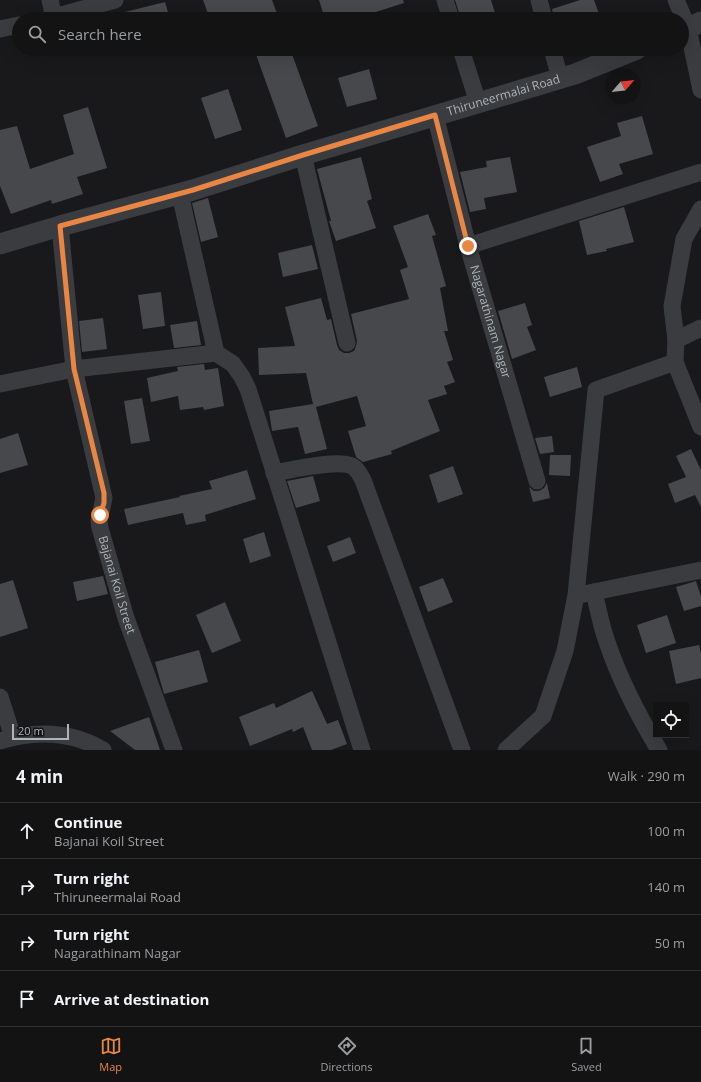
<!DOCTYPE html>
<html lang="en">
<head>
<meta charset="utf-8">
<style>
  :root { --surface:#131314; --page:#202022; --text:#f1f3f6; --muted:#9d9ea0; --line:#323234; --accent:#e98643 }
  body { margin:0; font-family:"Open Sans",sans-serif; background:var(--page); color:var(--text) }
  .controls { position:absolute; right:12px; bottom:12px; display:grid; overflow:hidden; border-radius:0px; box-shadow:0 4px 16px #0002 }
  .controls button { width:36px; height:36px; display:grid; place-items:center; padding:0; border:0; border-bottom:1px solid var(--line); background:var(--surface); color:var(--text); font:20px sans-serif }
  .compass { position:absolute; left:605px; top:68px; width:36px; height:36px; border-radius:50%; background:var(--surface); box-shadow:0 4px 16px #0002; rotate:62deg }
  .scale { position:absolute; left:12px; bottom:10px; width:57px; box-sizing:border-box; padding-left:4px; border:2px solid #acb4ba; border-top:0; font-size:11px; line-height:14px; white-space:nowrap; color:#acb4ba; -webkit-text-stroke:3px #141416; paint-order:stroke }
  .stop { position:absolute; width:12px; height:12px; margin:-9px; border:3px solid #e98643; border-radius:50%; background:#fff }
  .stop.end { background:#e98643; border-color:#fff; box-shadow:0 1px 4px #0008 }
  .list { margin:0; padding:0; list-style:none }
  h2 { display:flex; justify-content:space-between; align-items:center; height:52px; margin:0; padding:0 16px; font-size:17px }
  h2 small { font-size:13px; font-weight:400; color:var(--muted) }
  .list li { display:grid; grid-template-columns:26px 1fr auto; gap:12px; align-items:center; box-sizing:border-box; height:56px; padding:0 16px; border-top:1px solid var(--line) }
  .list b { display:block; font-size:15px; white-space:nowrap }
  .list p { margin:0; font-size:13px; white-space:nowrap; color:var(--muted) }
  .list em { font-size:13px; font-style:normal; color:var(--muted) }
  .icon { flex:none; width:22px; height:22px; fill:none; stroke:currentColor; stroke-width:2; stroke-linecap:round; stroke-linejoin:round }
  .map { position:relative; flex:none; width:701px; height:750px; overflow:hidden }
  .search { position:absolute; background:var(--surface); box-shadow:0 4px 16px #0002; left:12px; right:12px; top:12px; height:44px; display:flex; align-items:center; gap:10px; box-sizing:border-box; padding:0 14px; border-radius:22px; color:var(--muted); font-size:15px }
  .sheet { height:276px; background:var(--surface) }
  nav { display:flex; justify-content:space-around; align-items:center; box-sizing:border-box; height:56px; border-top:1px solid var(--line); background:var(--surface); font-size:11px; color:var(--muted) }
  nav a { display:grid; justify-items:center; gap:2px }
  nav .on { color:var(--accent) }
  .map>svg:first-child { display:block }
  .building { fill:#46484b }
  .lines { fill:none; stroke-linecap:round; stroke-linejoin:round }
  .minor { stroke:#3a3c40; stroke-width:17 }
  .tertiary { stroke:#3a3c40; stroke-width:21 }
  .route { stroke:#e98643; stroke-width:5 }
  .labels { text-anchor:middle; stroke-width:3.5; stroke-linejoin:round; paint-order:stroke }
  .street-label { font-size:12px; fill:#acb4ba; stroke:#141416 }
</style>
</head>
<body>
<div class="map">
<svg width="701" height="750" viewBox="0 0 701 750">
  <rect width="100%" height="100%" fill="#19191b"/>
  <!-- building -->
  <path class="building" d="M203,0H272L279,19H210Z
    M319,0H403L404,3L354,19H325Z
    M455,0H491L497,19H461Z
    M580,0H594L601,19H554L552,9Z
    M165,2L170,19H122L121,13Z
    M254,49H286L287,55L292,54L318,126L286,138Z
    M369,69L377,99L347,107L338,78Z
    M228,89L242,130L215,139L201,98Z
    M88,107L107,168L77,177L83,194L52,204L51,200L11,214L0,186V130L17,126L30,169L74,154L63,115Z
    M642,116L653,154L619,164L623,174L600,182L587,147L621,136L617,123Z
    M361,157L372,199L367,201L376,228L336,241L329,221H331L317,169Z
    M510,157L517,192L484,198L486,209L470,212L460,172L487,167L486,161Z
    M208,198L218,237L201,242L192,203Z
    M624,207L634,242L606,249L607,251L587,255L579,221Z
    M428,214L436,235L432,236L446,286L440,288L448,331H444L453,360L447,362L455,382L444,386L447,394L428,400L440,431L391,451L392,454L363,462L356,457L348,431L366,426L357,396L316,407L327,449L305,454L298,427L272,431L269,411L313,404L306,373L259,375L258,348L295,346L285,307L321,298L327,320L331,319L337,345L339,350L344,353H349L354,351L356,346L357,341L351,314L409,299L400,270L408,267L393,226Z
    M312,245L318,269L283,277L278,253Z
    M161,292L165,326L143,329L138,295Z
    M525,303L532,325L527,327L536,350L512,359L498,311Z
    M103,318L107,349L82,352L79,321Z
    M197,321L201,345L174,348L170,325Z
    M204,364L205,370L218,368L224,406L204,410L203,407L180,410L178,396L151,402L147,378L178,371L177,367Z
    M577,367L582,387L550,397L544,377Z
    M142,398L150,441L131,444L124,401Z
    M18,433L28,465L0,473V439Z
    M552,436L554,452L540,454L535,438Z
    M691,449L701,470V507L695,495L675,503L668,484L686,477L676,456Z
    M550,455H571L570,476L549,475Z
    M453,466L463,494L438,503L429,475Z
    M247,470L256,499L205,515L206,521L186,525L183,513L128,525L124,509L180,497L179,496L212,489L209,481Z
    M313,476L320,501L296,508L287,481Z
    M547,483L550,498L533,502L529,487L534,491H539L544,488Z
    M264,532L271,556L250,563L243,539Z
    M350,537L356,553L333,562L327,546Z
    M103,576L108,594L77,601L73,582Z
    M443,578L453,602L428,612L419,587Z
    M13,580L28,628L0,637V584Z
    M696,581L701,597V606L684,611L676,587Z
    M225,602L241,641L212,653L196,615Z
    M667,615L676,643L646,653L637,625Z
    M699,645L701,653V678L676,684L669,651Z
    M199,650L208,682L164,694L155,662Z
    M312,691L327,724L338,720L347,744L331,750H312L303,727L293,732L292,729L250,746L239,717L274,703L276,708Z
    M149,717L160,750H135L110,731Z"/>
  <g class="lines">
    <!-- minor -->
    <g class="minor">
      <path d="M50,0L54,17"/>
      <path d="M445,0L451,19"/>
      <path d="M539,0L544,19"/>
      <path d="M676,0L688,28L701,90"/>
      <path d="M47,19L115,0"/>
      <path d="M0,29L19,25"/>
      <path d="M461,49L478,103"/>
      <path d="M552,49L560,78"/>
      <path id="s1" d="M435,115L468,246L537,481"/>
      <path d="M303,155L347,343"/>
      <path d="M180,194L216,353L233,364L242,377L248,389L362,750"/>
      <path d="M701,209L684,239L672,306L676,340L675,362L701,427"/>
      <path id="s2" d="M60,226L74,369L104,498L99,521L100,528L126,618L174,750"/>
      <path d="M468,246L701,172"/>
      <path d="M676,340L701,328"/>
      <path d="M0,384L74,369L216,353"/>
      <path d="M274,473C292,470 336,459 352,466C357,468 360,475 363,480L462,750"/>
      <path d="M594,592C598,608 601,626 607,642C620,681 638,715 659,750"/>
      <path d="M584,594L701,570"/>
      <path d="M0,697L13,737"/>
      <path d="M0,741C34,730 72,731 103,750"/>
      <path d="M506,750L543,716L565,651L576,595L596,390L675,362"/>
    </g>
    <!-- tertiary -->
    <g class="tertiary">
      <path d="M682,31L701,22"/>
      <path id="s3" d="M0,244L60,226L193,190L303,155L575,74L637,49"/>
    </g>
  </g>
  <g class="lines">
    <!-- route -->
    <path class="route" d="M100,515L104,503V493L74,369L60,226L193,190L303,155L435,115L468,246"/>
  </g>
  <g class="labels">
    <!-- street labels -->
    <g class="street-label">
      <text dy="4" stroke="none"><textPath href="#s3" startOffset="525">Thiruneermalai Road</textPath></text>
      <text dy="4" stroke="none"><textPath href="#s1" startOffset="214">Nagarathinam Nagar</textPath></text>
      <text dy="4" stroke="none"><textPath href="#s2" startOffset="366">Bajanai Koil Street</textPath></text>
    </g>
  </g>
</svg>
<div class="controls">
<button><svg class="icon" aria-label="locate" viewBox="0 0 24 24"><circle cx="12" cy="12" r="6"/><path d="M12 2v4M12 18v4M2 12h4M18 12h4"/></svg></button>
</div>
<svg class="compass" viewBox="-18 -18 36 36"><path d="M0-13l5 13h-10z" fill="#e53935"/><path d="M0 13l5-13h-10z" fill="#9d9ea0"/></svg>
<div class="scale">20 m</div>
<div class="stop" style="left:100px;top:515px"></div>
<div class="stop end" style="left:468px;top:246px"></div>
<div class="search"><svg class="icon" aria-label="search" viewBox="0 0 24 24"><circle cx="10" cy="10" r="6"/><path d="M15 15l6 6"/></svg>Search here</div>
</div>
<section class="sheet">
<h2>4 min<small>Walk · 290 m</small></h2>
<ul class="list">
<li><svg class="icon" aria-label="ahead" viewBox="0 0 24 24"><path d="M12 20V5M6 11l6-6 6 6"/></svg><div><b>Continue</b><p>Bajanai Koil Street</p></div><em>100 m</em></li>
<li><svg class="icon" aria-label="right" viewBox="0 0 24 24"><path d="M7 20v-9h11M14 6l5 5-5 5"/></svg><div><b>Turn right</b><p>Thiruneermalai Road</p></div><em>140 m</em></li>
<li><svg class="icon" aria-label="right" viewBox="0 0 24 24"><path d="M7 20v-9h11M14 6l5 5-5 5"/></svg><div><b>Turn right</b><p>Nagarathinam Nagar</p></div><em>50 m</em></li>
<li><svg class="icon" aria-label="arrive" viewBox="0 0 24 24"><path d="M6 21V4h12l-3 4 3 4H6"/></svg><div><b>Arrive at destination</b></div></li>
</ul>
</section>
<nav>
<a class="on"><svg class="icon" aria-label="map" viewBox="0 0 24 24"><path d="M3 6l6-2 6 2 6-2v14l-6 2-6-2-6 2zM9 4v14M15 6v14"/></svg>Map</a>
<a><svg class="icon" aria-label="directions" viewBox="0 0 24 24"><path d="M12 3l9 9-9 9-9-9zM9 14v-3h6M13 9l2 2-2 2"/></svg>Directions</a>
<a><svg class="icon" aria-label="saved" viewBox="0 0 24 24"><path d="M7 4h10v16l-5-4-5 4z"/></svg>Saved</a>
</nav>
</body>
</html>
